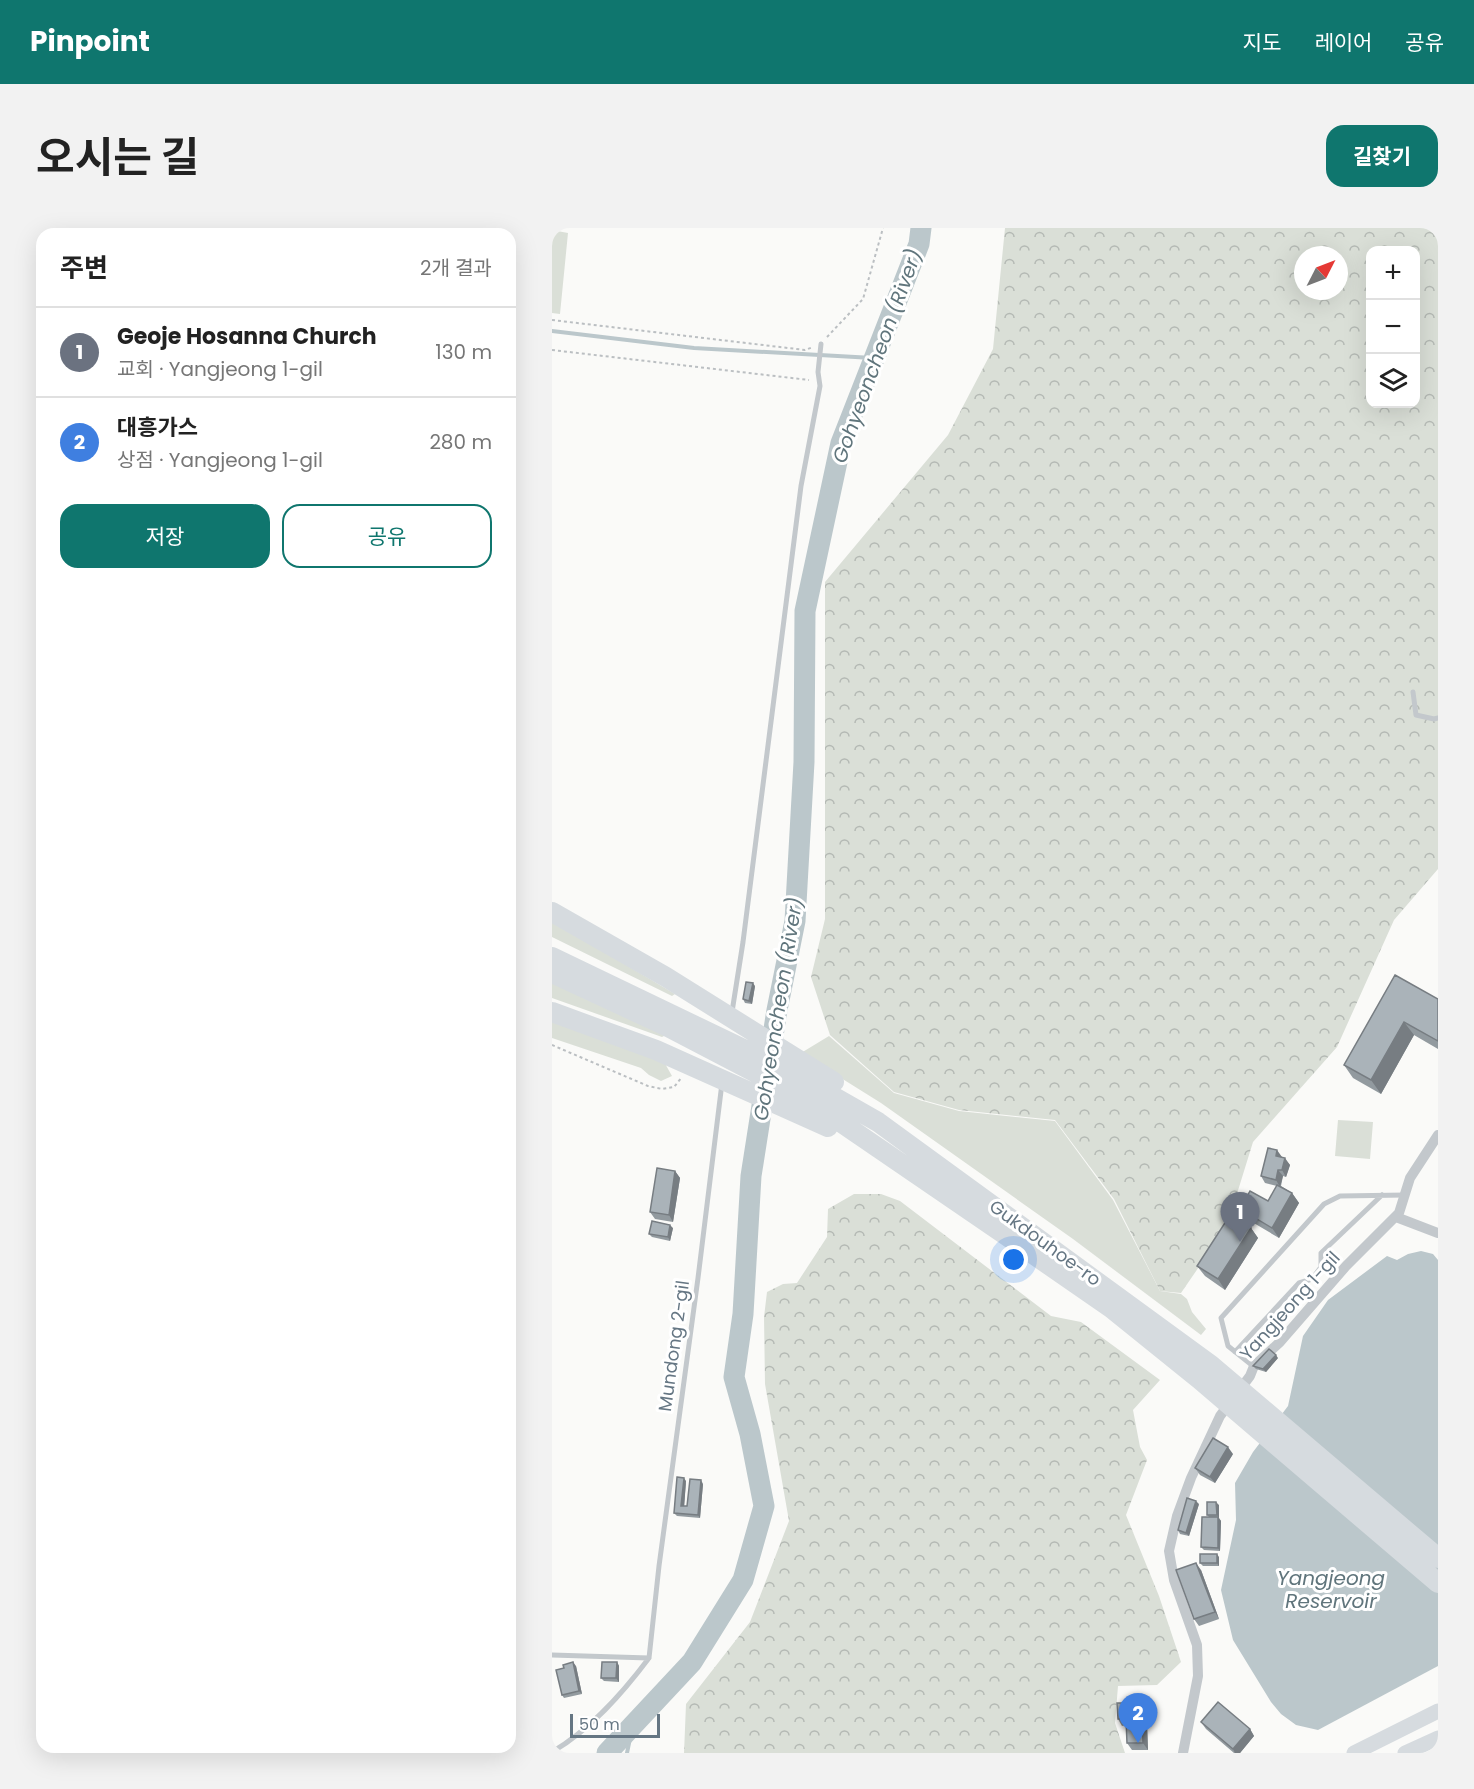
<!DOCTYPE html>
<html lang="ko">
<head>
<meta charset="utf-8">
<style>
  :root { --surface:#fff; --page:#f2f2f2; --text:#222; --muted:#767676; --line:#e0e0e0; --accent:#0f766e }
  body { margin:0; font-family:Poppins,"Noto Sans KR",sans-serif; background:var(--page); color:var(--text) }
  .controls { position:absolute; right:18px; top:18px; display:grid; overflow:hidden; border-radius:12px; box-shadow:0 6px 24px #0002 }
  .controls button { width:54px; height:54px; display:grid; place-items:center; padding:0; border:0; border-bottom:2px solid var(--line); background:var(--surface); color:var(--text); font:30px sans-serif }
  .compass { position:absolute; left:742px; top:18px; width:54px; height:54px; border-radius:50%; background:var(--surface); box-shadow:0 6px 24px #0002; rotate:48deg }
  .scale { position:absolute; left:18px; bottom:15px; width:90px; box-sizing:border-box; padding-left:6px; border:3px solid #657683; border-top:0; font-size:16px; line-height:21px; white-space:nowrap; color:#657683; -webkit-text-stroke:4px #fff; paint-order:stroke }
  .you { position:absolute; left:462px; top:1032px; width:21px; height:21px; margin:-15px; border:4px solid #fff; border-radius:50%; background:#1a73e8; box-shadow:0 0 0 9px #1a73e833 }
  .badge { display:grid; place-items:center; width:39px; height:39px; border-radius:50%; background:var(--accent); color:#fff; font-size:20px; font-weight:700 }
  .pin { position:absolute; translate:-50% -50px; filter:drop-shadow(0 2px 3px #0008) }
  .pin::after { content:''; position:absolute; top:32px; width:21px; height:18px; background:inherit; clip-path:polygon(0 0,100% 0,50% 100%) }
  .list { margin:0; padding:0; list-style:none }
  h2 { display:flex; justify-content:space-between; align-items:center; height:78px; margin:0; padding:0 24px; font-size:26px }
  h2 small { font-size:20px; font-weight:400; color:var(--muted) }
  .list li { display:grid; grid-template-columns:39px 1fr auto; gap:18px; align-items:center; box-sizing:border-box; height:90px; padding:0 24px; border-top:2px solid var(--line) }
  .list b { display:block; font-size:22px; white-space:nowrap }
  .list p { margin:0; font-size:20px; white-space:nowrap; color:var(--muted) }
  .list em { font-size:20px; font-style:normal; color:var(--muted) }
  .actions { display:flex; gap:12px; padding:18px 24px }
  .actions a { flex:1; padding:14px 0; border:2px solid var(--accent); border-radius:18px; text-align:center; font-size:21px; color:var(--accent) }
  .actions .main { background:var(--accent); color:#fff }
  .icon { flex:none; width:33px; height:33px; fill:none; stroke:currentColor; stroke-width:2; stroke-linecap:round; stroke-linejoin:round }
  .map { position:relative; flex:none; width:886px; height:1525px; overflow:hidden; border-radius:18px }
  header { display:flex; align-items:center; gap:36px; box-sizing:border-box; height:84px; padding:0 30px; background:var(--accent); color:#fff }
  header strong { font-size:28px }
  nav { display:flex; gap:33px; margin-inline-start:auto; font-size:21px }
  .intro { display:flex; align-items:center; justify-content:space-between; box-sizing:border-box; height:144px; padding:0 36px }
  h1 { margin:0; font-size:42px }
  .button { padding:15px 27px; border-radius:18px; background:var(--accent); color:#fff; font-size:21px; font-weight:700 }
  main { display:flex; gap:36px; padding:0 36px }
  aside { flex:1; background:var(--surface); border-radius:18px; box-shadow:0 6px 24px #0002 }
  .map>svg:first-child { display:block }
  .grass { fill:#dadfd7 }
  .forest { fill:url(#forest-crowns); fill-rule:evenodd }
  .water { fill:#bbc7cb }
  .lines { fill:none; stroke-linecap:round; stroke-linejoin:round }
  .stream { stroke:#bbc7cb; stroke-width:4 }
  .river { stroke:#bbc7cb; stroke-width:21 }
  .path { stroke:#bbbfc2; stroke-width:2; stroke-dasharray:3 3; stroke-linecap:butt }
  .lane { stroke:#c3c8cc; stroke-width:5 }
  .street { stroke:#c3c8cc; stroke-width:10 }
  .secondary { stroke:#d6dbdf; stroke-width:15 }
  .highway { stroke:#d6dbdf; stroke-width:20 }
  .wall { fill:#929a9f }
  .shaded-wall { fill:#777d82 }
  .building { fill:#aab3b9; stroke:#777d82; stroke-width:1.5 }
  .labels { text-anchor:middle; stroke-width:6; stroke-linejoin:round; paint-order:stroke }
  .street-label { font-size:18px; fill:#657683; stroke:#fff }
  .water-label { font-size:20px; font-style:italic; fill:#60757c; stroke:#fff }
</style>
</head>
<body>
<header>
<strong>Pinpoint</strong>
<nav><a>지도</a><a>레이어</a><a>공유</a></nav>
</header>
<div class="intro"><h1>오시는 길</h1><a class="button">길찾기</a></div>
<main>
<aside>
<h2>주변<small>2개 결과</small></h2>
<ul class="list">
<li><span class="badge" style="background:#6b7280">1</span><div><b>Geoje Hosanna Church</b><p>교회 · Yangjeong 1-gil</p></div><em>130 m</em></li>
<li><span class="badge" style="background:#3f7fe0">2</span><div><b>대흥가스</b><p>상점 · Yangjeong 1-gil</p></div><em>280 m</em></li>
</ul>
<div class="actions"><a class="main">저장</a><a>공유</a></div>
</aside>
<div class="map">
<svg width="886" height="1525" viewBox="0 0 886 1525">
  <defs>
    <pattern id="forest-crowns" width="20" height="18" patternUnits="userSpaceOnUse" patternTransform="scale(1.5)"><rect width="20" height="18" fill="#dadfd7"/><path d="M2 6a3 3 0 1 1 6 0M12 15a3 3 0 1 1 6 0" fill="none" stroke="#b4b9b4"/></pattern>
  </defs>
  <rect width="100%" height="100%" fill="#fafaf8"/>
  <!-- grass -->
  <path class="grass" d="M0,2L16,5L8,86L0,85Z
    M0,694L17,703L123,766L120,768L0,709Z
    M0,751L114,807L110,809L0,770Z
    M0,788L111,832L120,848L109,853L97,847L89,840L0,810Z
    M277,808L342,865L407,883L503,893L561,972L608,1063L629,1066L635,1071L640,1084L654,1101L649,1107L521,1011L329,875L249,825Z
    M786,892L821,894L818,931L783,928Z"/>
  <!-- forest -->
  <path class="forest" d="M453,0H886V641L842,692L785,819L701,914L675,998L629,1065L608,1063L562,971L503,892L407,882L342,864L278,807L259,749L273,691V354L396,207L441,121ZM818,22H864V176H818ZM751,27H787V63H751Z
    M302,966H329L348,973L499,1088L529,1094L608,1152L581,1182L588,1219L595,1232L574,1287L607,1368L629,1434L605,1457L566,1458L563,1495L573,1525H132L134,1476L198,1394L237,1293L213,1156L212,1089L215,1064L231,1056L245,1055L275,1009L276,981Z"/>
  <!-- water -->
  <path class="water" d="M869,1023L881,1026L886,1032V1438L766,1502L744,1497L729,1486L719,1474L681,1412L669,1362L684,1292L683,1255L701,1224L736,1178L751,1108L776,1072L835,1028L845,1032L856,1026Z"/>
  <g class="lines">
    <!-- stream -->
    <path class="stream" d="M0,103L142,120L321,130
      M75,1525L81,1496"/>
    <!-- river -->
    <path class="river" d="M55,1525L140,1434L191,1352L212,1278L198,1206L182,1149L191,1086L199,948L225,782L243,693L252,534L253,383L289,215L367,16L369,0"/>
    <!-- path -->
    <path class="path" d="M0,92L253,122L261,119
      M275,109L311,71L331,0
      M0,122L257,152
      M0,817L96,858L110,861L122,859L130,849"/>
    <!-- lane -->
    <path class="lane" d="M861,464L864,487L882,491L886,490
      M180,784L191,714L249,258L268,158L266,144L269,116
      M683,1124L747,1055L760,1051L769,1039V1025L830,967
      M701,1138L676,1118L669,1090L772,976L788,968L853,967
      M0,1427L97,1430L107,1338L146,1050L170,855
      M0,1524C39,1501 70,1466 97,1430"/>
    <!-- street -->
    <path class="street" d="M844,989L886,1005
      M631,1525L646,1448L645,1417L622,1352L617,1323L625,1288L639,1250L668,1188L698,1148L702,1138L728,1114L794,1038L847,985L858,950L886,907"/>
    <!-- secondary -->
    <path class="secondary" d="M802,1525L886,1483
      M853,1525L886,1510"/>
    <!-- highway -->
    <path class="highway" d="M0,684L114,749L282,854
      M0,729L233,841L326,894L659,1137L886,1330
      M0,745L112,797L204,845L281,889L452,1006L559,1080L647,1151L886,1355
      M0,784L104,822L276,899"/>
  </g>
  <!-- wall -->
  <path class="wall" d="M203,758L200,776L193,775L191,771Z
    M886,771V821L862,807L829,866L801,850L792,837Z
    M730,929L738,937L734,949L731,948L729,958L740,965L747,975L727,1010L695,991L688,981L716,973L725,958L713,955L709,948Z
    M123,943L128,950L121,994L103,991L98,984Z
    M121,1000L118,1013L100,1009L97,1006Z
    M699,1000L706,1010L673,1062L653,1048L645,1038Z
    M726,1130L714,1144L704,1141L701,1138Z
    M681,1226L663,1255L648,1247L643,1240Z
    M134,1253L132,1278H135L151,1256L148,1290L125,1288L122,1285Z
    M647,1276L637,1308L628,1306L626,1302Z
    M667,1277V1290L669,1293L668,1323L652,1322L649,1319L657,1289L655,1287Z
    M667,1329V1338H651L648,1335Z
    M649,1342L667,1391L647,1398L642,1391Z
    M65,1434L67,1438V1454L52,1453L49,1450Z
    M24,1438L30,1466L12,1470L10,1467Z
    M579,1475L584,1482V1489L595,1496L596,1522H580L575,1515L574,1497L570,1498L566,1491Z
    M649,1494L698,1501L702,1508L688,1525H682L654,1501Z"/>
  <!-- shaded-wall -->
  <path class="shaded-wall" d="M201,755L203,758L200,776L197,773Z
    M852,794L862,807L829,866L819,852Z
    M725,922L730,929L728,935L724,928Z
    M733,930L738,937L734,949L730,942Z
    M726,942L731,948L728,959L724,952Z
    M123,943L128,950L121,994L117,987Z
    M740,965L747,975L727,1010L720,1000Z
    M118,997L121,1000L118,1013L116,1009Z
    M699,1000L706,1010L673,1062L666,1051Z
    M724,1127L726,1130L714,1144L711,1141Z
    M676,1219L681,1226L663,1255L658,1249Z
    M132,1250L134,1253L132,1281L129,1278Z
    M149,1252L151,1256L148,1290L146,1287Z
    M644,1273L647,1276L637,1308L634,1305Z
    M664,1274L667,1277V1290L665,1287Z
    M666,1289L669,1293L668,1323L666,1320Z
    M665,1326L667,1329V1338L665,1335Z
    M644,1335L649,1342L667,1391L663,1384Z
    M21,1434L24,1438L30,1466L27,1463Z
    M65,1434L67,1438V1454L64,1450Z
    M579,1475L584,1482L585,1496L580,1490Z
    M590,1489L595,1496L596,1522L591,1515Z
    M698,1501L702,1508L688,1525H683L681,1521Z"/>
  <!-- building -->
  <path class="building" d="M843,747L886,771V813L852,794L819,852L792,837Z
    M194,754L201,755L197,773L191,771Z
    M716,920L725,922L724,928L733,930L730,942H726L724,952L709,948Z
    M105,940L123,943L117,987L98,984Z
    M725,957L740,965L720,1000L688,981L698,963L716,973Z
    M678,987L699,1000L666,1051L645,1038Z
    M100,993L118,997L116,1009L97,1006Z
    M717,1121L724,1127L711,1141L701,1138Z
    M661,1210L676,1219L658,1249L643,1240Z
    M125,1249L132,1250L129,1278H135L138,1251L149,1252L146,1287L122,1285Z
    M635,1270L644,1273L634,1305L626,1302Z
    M655,1274H664L665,1287H655Z
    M650,1289H666V1320L649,1319Z
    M648,1326H665V1335H648Z
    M644,1335L663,1384L642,1391L624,1342Z
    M21,1434L27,1463L10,1467L4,1442L12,1440L11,1437Z
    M50,1434H65L64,1450H49Z
    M666,1474L698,1501L681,1521L649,1494Z
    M565,1475H579L580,1490L590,1489L591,1515H575L574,1491H566Z"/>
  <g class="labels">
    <!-- street labels -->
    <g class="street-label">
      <text transform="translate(493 1015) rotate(36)" y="6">Gukdouhoe-ro</text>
      <text transform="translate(738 1078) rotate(-48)" y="6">Yangjeong 1-gil</text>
      <text transform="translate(122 1118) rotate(-82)" y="6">Mundong 2-gil</text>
    </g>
    <!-- water labels -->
    <g class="water-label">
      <text transform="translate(325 128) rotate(-70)" y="7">Gohyeoncheon (River)</text>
      <text transform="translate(226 781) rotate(-81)" y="7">Gohyeoncheon (River)</text>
      <text x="779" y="1357">Yangjeong<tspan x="779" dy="23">Reservoir</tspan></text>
    </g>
  </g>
</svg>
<div class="controls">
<button>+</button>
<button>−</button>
<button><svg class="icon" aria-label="layers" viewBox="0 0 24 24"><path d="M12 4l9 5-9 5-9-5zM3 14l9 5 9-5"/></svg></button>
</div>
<svg class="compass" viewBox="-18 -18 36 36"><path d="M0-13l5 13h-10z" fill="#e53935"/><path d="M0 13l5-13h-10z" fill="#767676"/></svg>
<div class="scale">50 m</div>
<div class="you"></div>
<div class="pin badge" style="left:688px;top:1014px;background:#6b7280">1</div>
<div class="pin badge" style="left:586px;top:1515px;background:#3f7fe0">2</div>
</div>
</main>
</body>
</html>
